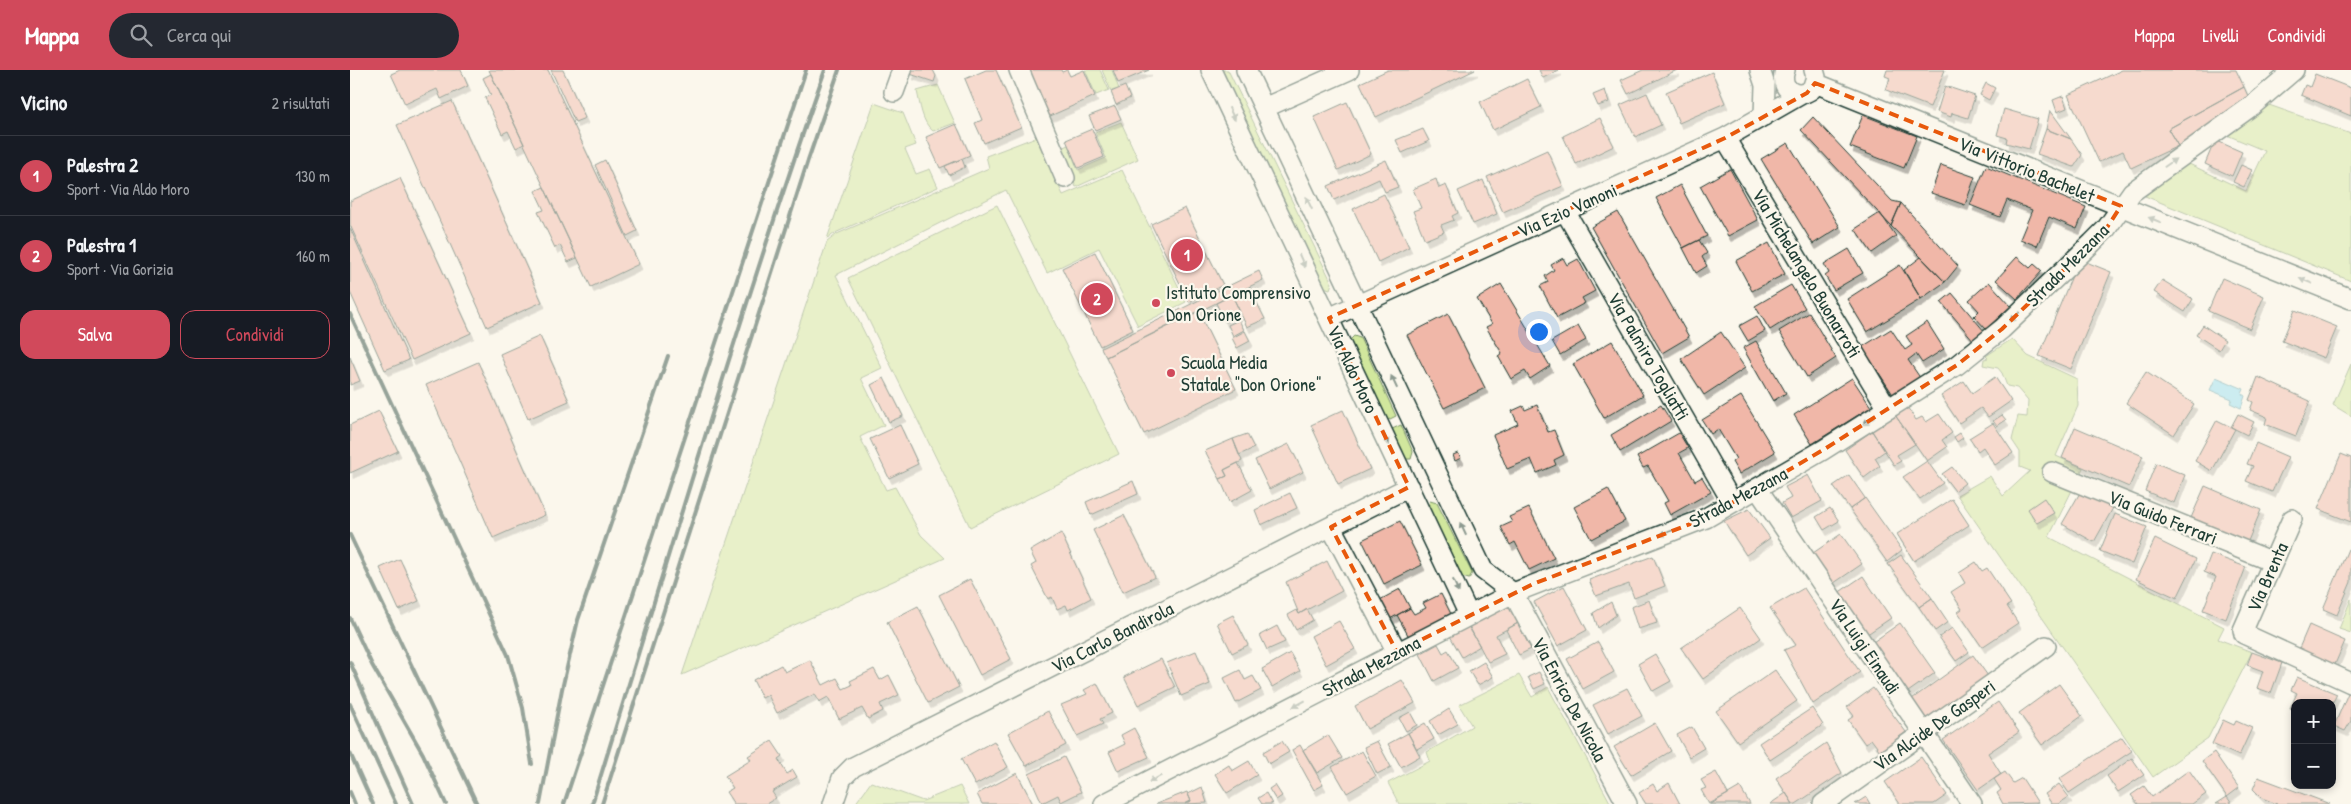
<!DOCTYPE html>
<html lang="it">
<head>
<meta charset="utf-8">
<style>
  :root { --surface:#171b24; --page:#242831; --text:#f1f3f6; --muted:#9ea1a6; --line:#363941; --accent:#d1495b }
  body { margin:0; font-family:"Patrick Hand",sans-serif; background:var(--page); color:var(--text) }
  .controls { position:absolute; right:15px; bottom:15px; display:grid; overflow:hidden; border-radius:10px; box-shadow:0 2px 8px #0003 }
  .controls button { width:45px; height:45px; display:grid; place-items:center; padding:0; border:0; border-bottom:1px solid var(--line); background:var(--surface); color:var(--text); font:25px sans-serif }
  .you { position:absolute; left:1188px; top:261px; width:18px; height:18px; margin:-12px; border:4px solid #fff; border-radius:50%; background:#1a73e8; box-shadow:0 0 0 8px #1a73e833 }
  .badge { display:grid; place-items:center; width:32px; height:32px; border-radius:50%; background:var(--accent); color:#fff; font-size:16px; font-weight:700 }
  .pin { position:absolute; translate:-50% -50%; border:2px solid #fff; box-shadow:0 1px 5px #0006 }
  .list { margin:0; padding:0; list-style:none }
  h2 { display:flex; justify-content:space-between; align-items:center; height:65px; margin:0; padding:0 20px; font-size:21px }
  h2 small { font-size:16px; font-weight:400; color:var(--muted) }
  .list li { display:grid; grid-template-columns:32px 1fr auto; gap:15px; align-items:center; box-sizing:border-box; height:80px; padding:0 20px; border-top:1px solid var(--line) }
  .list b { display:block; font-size:19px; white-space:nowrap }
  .list p { margin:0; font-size:16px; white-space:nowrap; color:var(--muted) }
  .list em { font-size:16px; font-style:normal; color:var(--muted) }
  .actions { display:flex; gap:10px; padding:15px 20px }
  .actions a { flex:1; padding:11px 0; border:1px solid var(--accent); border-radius:15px; text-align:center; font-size:18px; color:var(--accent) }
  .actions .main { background:var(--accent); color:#fff }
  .icon { flex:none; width:28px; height:28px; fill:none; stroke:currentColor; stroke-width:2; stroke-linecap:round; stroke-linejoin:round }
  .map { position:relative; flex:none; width:2001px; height:734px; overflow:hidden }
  header { display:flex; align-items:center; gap:30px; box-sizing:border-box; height:70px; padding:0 25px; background:var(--accent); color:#fff }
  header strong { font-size:24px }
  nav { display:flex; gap:28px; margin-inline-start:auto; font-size:18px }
  .search { width:350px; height:45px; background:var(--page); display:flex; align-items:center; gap:12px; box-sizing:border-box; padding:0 18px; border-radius:28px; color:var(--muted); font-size:19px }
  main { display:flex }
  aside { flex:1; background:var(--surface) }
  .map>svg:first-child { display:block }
  .green { fill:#d1e79d; stroke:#789268 }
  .water { fill:#92ddf3; stroke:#649da7 }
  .building { fill:#f0b7a8; stroke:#1f3d34; filter:url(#shadow) }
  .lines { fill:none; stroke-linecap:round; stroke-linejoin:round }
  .minor-casing { stroke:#1f3d34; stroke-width:22 }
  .minor { stroke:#fbf7ec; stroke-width:19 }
  .rail { stroke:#1f3d34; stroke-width:4 }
  .oneway { fill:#8d9a90 }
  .marked { fill:none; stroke:#e8590c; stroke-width:4; stroke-dasharray:10 6; stroke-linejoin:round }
  .poi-dot { fill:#d1495b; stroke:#fbf7ec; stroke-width:2 }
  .labels { text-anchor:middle; stroke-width:4.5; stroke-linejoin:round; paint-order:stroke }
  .street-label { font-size:19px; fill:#1f3d34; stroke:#fbf7ec }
  .poi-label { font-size:19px; fill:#1f3d34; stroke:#fbf7ec; text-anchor:start }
</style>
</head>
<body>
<header>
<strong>Mappa</strong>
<div class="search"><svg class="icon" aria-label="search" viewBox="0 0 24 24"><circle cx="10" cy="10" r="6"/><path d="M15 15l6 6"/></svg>Cerca qui</div>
<nav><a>Mappa</a><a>Livelli</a><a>Condividi</a></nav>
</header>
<main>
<aside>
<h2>Vicino<small>2 risultati</small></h2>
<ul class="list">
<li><span class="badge">1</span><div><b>Palestra 2</b><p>Sport · Via Aldo Moro</p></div><em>130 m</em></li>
<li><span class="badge">2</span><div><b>Palestra 1</b><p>Sport · Via Gorizia</p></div><em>160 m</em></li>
</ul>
<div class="actions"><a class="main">Salva</a><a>Condividi</a></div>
</aside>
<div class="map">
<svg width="2001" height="734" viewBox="0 0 2001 734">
  <defs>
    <filter id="shadow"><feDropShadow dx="3" dy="5.5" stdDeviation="0" flood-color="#0004"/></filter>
  </defs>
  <rect width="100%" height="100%" fill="#fbf7ec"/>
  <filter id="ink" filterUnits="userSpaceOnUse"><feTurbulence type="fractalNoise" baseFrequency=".02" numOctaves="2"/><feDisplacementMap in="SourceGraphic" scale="10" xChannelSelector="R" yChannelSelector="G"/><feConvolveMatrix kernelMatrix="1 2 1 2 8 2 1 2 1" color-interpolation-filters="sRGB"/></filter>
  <g filter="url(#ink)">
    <!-- green -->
    <path class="green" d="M735,0H750L759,20L746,25Z
      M752,0H762L769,19L761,21Z
      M868,0H878L982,213L980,219L974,217Z
      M588,15L605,53L583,61C572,53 570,34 567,21Z
      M524,33L553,43L566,75L555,79L566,104L580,99L588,117L485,163L477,169Z
      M1919,35L2001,64V211L1795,126L1837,93L1896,121L1915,81L1877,65Z
      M771,52L788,89L726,117L709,79L718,75L728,100L756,88L745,62Z
      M686,67L713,125L772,100L836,232L788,256L749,178L697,203L656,120L486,205L532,298L511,308L534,355L510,367L536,420L545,417L571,465L595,488L332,605L477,172L487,164L639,98L636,86Z
      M647,135L769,384L620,457L498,208Z
      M1004,266L1010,268L1046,346L1036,351L999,271Z
      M1662,269L1678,286L1727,309L1728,336L1706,386L1733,398L1699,467L1874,557L1868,569L1902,582L1858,668L1803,707L1607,425L1640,406L1653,426L1680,401L1670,397V382L1662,370L1668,346L1677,347L1678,331L1667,318L1657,316L1652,303L1648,298L1633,295L1634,289L1638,288L1636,286Z
      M2001,294V346L1983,335Z
      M1051,355L1063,382L1061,389H1054L1040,360Z
      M1080,431L1087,433L1122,503L1119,509L1112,507L1078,437Z
      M2001,529V563L1989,559Z
      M1169,605L1182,627L1198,617L1261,734H1049L1038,713L1080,691L1077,682L1122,656L1109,635Z
      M521,712L573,731L610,716L619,734H505Z"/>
    <!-- water -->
    <path class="water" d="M1866,307L1894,319L1892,324L1895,326L1891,338L1880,333L1882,329L1860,320Z"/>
    <!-- building -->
    <path class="building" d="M50,0H111L118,16L91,29L87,19L55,34L41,4Z
      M139,0H198L289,194L241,217Z
      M201,0H213L235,48L225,52Z
      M562,0H583L586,6L584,12L560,4Z
      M636,0H646L671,57L634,73L625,53L632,50L615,9Z
      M678,0H711L712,2L717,0L720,6L734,0L745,26L698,47Z
      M763,0H799L768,13Z
      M1038,0H1125L1026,47L1010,13Z
      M1189,0H1209L1193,8Z
      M1293,0H1327L1278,24L1271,10Z
      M1537,0H1595L1580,37L1536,20L1540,8L1535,6Z
      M1772,0H1886L1894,17L1818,59L1828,76L1781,98L1773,81L1749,92L1718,25Z
      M1362,2L1375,33L1329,53L1316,22Z
      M141,4L174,74L166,78L158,61L152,64L135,28L141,25L133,8Z
      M1965,4L2001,18V46L1951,25L1955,15L1960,17Z
      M1177,9L1191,37L1143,60L1130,32Z
      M1636,13L1645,18L1639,30L1630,25Z
      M775,16L780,28L766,35L761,22Z
      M1595,16L1625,26L1618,48L1602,43L1601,47L1587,42Z
      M1894,17L1901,33L1828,76L1818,59Z
      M1255,20L1259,32L1248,36L1243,25Z
      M1297,23L1311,55L1285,67L1270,35Z
      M1713,26L1717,38L1707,42L1703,30Z
      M102,31L192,232L137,257L47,55Z
      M997,32L1021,84L988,100L964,47Z
      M765,36L771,49L745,60L739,46Z
      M1654,39L1688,49L1679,79L1656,73L1657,68L1647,65Z
      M1700,40L1721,69L1696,59Z
      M1513,45L1567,66L1554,98L1500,77Z
      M1463,47L1542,131L1551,133L1541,156L1451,60Z
      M1250,48L1264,76L1226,94L1213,66Z
      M606,54L620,85L590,98L576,67Z
      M742,59L754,87L728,98L716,70Z
      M1073,59L1079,71L1052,83L1046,70Z
      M1696,59L1721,69L1732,85L1724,97L1687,84Z
      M1865,70L1892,82L1882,106L1855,94Z
      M1438,73L1490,157L1463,174L1411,89Z
      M1197,80L1213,116L1153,142L1137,107Z
      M612,89L615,97L599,105L595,96Z
      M255,90L287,161L277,166L245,95Z
      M1036,90L1048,117L1035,122L1029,109L984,130L978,116Z
      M1591,95L1625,107L1615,135L1581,123Z
      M1891,95L1902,100L1894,117L1883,112Z
      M1636,96L1736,137L1727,159L1699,147L1687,176L1670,169L1682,140L1657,130L1650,147L1620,135Z
      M1380,99L1408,150L1378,166L1350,116Z
      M50,108L121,263L62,290L0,155V131Z
      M1086,109L1089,118L1096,115L1108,143L1102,146L1104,150L1091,155L1094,162L1075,170L1063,141L1071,138L1063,119Z
      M1133,110L1147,144L1123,154L1108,121Z
      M1330,115L1357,166L1333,178L1306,128Z
      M194,117L227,188L218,192L210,175L205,178L188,142L194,140L185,121Z
      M1034,124L1059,177L1028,192L1003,139Z
      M1551,133L1608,196L1595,212L1541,156Z
      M835,138L873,215L839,232L801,154Z
      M1268,142L1339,267L1312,283L1241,157Z
      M1530,143L1546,166L1522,183L1505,159Z
      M0,158L59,290L35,300L0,222Z
      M1349,170L1357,183L1352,187L1357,196L1346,203L1333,178Z
      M1419,173L1435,204L1402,221L1386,191Z
      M1499,179L1513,203L1484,220L1475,206L1479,203L1474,194Z
      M745,182L783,260L750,276L712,198Z
      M1571,187L1595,212L1571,229L1554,200Z
      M1667,187L1680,198L1684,194L1692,201L1667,229L1646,210Z
      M1213,188L1217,195L1228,189L1245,221L1232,228L1235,233L1207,248L1190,216L1198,212L1195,206L1204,200L1201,195Z
      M1729,189L1761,202L1721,299L1689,286Z
      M1550,195L1571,229L1517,262L1497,229Z
      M909,201L913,210L756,287L751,278Z
      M1872,208L1914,226L1900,259L1858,241Z
      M1812,210L1843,229L1835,242L1804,222Z
      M1639,212L1661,236L1636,259L1624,246L1629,241L1619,230Z
      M1151,214L1200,296L1180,309L1175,301L1161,309L1148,286L1152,283L1136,257L1142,254L1127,229Z
      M1441,215L1455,238L1420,260L1405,236Z
      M899,217L915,249L897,257L882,225Z
      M1602,223L1635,262L1624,271L1591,232Z
      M882,225L891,244L875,252L866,233Z
      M1945,240L1987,257L1974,288L1932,271Z
      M848,241L886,319L794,364L756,287Z
      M1459,243L1486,288L1457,307L1429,261Z
      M1098,244L1135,318L1094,338L1057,265Z
      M1407,246L1415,261L1398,271L1389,256Z
      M889,250L894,260L883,266L878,255Z
      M1577,252L1594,279L1572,293L1566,284L1558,290L1571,309L1544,326L1512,277L1541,259L1555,280L1562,275L1556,266Z
      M1853,255L1875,270L1869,280L1846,265Z
      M1228,256L1236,270L1210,285L1202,271Z
      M895,261L900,271L887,278L882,268Z
      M1371,262L1395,298L1354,325L1331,289Z
      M190,266L219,331L178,349L150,284Z
      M1262,271L1293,325L1254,348L1223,294Z
      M1406,271L1436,323L1423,331L1393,278Z
      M894,286L897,292L891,295L888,290Z
      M0,287L10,311L0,315Z
      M128,292L195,445L143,468L76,315Z
      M1796,302L1844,334L1824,365L1776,333Z
      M1645,307L1661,331L1638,347L1631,338L1609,353L1591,326L1614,311L1622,323Z
      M1908,307L1960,331L1946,366L1915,354L1917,347L1900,340L1903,332L1899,330Z
      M534,308L553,346L539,352L521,315Z
      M1502,308L1521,337L1462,374L1444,345Z
      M1391,326L1425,382L1389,404L1382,392L1386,389L1368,359L1361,364L1352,350Z
      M1187,335L1198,362L1204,360L1214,385L1204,390L1206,395L1187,403L1181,389L1157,399L1143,365L1168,354L1162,341L1173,336L1175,340Z
      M1311,335L1321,351L1270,382L1261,365Z
      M1557,337L1566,350L1572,347L1576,352L1589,344L1602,363L1592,370L1597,377L1577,391L1545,345Z
      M993,340L1020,399L988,414L961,355Z
      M29,341L48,381L0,403V355Z
      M1888,344L1904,352L1897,365L1881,357Z
      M1545,345L1565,374L1547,385L1551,391L1544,395L1522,361Z
      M1652,345L1656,350L1647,356L1643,351Z
      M1867,350L1885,359L1862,401L1845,391Z
      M1643,353L1663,383L1645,395L1633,377L1628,381L1619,368Z
      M550,355L568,394L539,408L520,369Z
      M1725,357L1793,386L1779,417L1712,388Z
      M1522,361L1535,381L1525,388L1530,396L1514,408L1495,380Z
      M1329,363L1338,378L1329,383L1345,411L1352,407L1361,422L1320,445L1314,433L1318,431L1298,396L1293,398L1287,387Z
      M1610,363L1613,368L1607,372L1604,367Z
      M897,364L904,378L889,385L883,369Z
      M883,369L892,391L874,400L877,406L870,409L855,381Z
      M1906,373L1938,387L1922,422L1896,411L1903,396L1897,394Z
      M939,374L953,402L919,419L905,390Z
      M1108,383L1111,388L1105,391L1103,385Z
      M1991,384L2001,388V452L1968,439Z
      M1577,391L1593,413L1570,429L1553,407Z
      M888,393L902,420L880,432L870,409L877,406L874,400Z
      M1806,393L1835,405L1824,433L1795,421Z
      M1602,397L1615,413L1605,421L1592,404Z
      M1458,405L1472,431L1441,448L1432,433L1441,428L1435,417Z
      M1499,405L1515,428L1500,439L1483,416Z
      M783,411L788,424L741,445L736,432Z
      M1855,416L1911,440L1898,471L1841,448Z
      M1258,419L1275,451L1241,469L1224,437Z
      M1731,421L1763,438L1744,472L1712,454Z
      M940,423L947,438L911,455L905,440Z
      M1515,428L1552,480L1537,492L1500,439Z
      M1694,428L1704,443L1687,453L1678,439Z
      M1602,429L1619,455L1564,491L1547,464Z
      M1179,438L1204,488L1179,500L1165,472L1160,475L1151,457L1162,452L1159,447Z
      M1480,438L1489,451L1474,460L1466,447Z
      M1399,439L1420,468L1396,485L1374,451Z
      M1765,444L1797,457L1782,494L1750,481Z
      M774,445L805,507L773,522L743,460Z
      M1050,451L1072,495L1034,514L1012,470Z
      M711,463L741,528L718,540L716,535L707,539L702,527L698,529L681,496L686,493L680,481Z
      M1491,464L1512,494L1484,513L1463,483Z
      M1805,469L1846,489L1827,528L1786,509Z
      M1998,479L2001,480V512L1987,545L1973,539Z
      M1861,484L1896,497L1876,549L1853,540L1866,507L1854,502Z
      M1551,485L1582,528L1569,537L1538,494Z
      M1303,486L1315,516L1284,528L1279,514L1246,526L1239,510Z
      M50,489L69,531L49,540L30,498Z
      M977,491L992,521L949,544L936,512Z
      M1626,492L1632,501L1637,498L1661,534L1657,536L1668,553L1632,577L1608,542L1612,539L1601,522L1615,513L1609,503Z
      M1513,506L1541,548L1516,565L1488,523Z
      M620,509L661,589L630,605L589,525Z
      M1214,516L1237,560L1208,576L1184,532Z
      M1454,518L1510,602L1463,634L1434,580L1446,575L1420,538Z
      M1050,519L1060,538L1038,550L1028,531Z
      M1091,524L1101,544L1059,567L1047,545L1060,538L1064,544L1076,538L1073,533Z
      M1582,528L1598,552L1585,561L1569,537Z
      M1299,530L1307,553L1288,559L1281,537Z
      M1261,532L1266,545L1248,558L1243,543Z
      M568,536L609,617L578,633L537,552Z
      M1158,536L1168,553L1146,565L1155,584L1138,592L1119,556Z
      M1390,538L1411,568L1353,609L1331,578Z
      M957,539L963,550L946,560L938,545L947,540L949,544Z
      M883,545L898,575L882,583L867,553Z
      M989,551L1005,579L976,595L961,566Z
      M1168,553L1181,579L1169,585L1156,560Z
      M1550,553L1585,603L1558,622L1523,572Z
      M1959,555L1995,571L1983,599L1947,583Z
      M927,556L935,572L917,580L910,565Z
      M1118,556L1130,576L1112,587L1100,566Z
      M1602,558L1619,582L1606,591L1589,567Z
      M1248,572L1264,602L1233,619L1217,589Z
      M1088,574L1093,583L1098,580L1108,598L1084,611L1070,584Z
      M846,581L860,614L831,626L817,593Z
      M1902,582L1932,593L1921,623L1907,618L1913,601L1897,595Z
      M940,583L950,601L922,617L912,599Z
      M1305,584L1321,611L1303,621L1288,594Z
      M1623,585L1638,606L1574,652L1559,631Z
      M811,589L825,617L788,635L774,607Z
      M460,590L473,615L487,608L493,619L502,615L500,611L524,599L530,610L539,605L549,625L530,634L533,641L518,649L512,638L489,649L478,627L469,632L465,624L427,643L418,625L412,628L403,610L431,595L435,602Z
      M1134,592L1143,607L1128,615L1119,601Z
      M890,600L895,610L903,606L911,620L886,633L874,608Z
      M1425,600L1447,631L1388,672L1366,641Z
      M1189,602L1195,614L1184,619L1178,607Z
      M1947,607L1987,624L1982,634L1945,633V640L1940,638L1947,623L1941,620Z
      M1052,610L1065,633L1017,659L1005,636Z
      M747,613L762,643L750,649L753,654L727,666L711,635L737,624L734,620Z
      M1709,614L1732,646L1692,675L1669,643Z
      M1277,618L1292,646L1258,664L1243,635Z
      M1523,618L1556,662L1530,681L1521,669L1515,674L1498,650L1504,646L1497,637Z
      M1998,623L2001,624V651L1995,661L1984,656Z
      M1648,632L1669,662L1638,683L1651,704L1628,720L1593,670Z
      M1462,638L1473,655L1420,690L1409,673Z
      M1099,639L1108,654L1088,665L1080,651Z
      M698,641L716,675L676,696L658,663Z
      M1060,642L1067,655L1056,661L1049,648Z
      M1873,650L1884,655L1886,651L1902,658L1889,686L1862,674Z
      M1075,653L1084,669L1067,679L1058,663Z
      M1305,653L1321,681L1281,705L1264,677Z
      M1342,657L1354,678L1339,687L1327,665Z
      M784,658L799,687L768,701L759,682L775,674L771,665Z
      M1058,663L1070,686L1051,697L1038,674Z
      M978,665L992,688L967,703L953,680Z
      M1772,667L1782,681L1719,723L1709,709Z
      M422,671L432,686L428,689L437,704L443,700L447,707L422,722L426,728L416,734H384L376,722L383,718L375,706L401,690L398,686Z
      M644,671L658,697L625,715L611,689Z
      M932,671L939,682L919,694L913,682Z
      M1027,671L1041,697L1027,704L1014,677Z
      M1476,673L1492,703L1446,734H1443L1426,708Z
      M950,675L973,715L964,720L942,680Z
      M1012,681L1026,706L997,723L982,697Z
      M1864,682L1889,718L1877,727L1852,691Z
      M714,687L731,722L711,732L708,725L692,733L679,704Z
      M1571,687L1597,725L1584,734H1550L1535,712Z
      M1782,688L1794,705L1768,722L1757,706Z
      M899,691L907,705L877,723L865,704L879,695L882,701Z
      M1839,700L1856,724L1842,734H1788L1781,725L1794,716L1802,727Z
      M1366,702L1378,724L1359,734L1351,720L1356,718L1351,710Z
      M1655,702L1663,713L1672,708L1688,733L1653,734L1647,723L1651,720L1644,709Z
      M667,703L683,734H632L627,724Z
      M1908,707L1980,734H1927L1912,728L1903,719Z
      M1319,713L1330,734H1296L1289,723L1303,714L1307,721Z
      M1709,714L1719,727L1708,734H1702L1695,724Z
      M925,715L932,726L926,730L919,719Z
      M852,717L857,733L835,734L841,731L838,724Z
      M1390,717L1400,734H1361L1378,724Z
      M837,722L841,731L835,734H806Z
      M916,723L922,734H912L908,728Z
      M1436,723L1443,734H1420Z
      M1516,727L1520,734H1505Z
      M1877,727L1882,734H1866Z"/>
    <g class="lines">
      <!-- minor casing -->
      <g class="minor-casing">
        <path id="minor" d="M669,0L715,108
          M861,0L1119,545
          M896,0L1133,500L1163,523L1277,734
          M1410,0L1415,15L1414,46
          M1435,0C1428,19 1447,31 1462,19L1466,7L1464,0
          M1465,13L2001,229
          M544,22L552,0
          M914,38L999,0
          M1375,68L1538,339
          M1215,141L1382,432
          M979,248L1375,68L1450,25
          M1702,402L1923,492
          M1407,418L1622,734
          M1942,449L1893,560L1894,564L2001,613
          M981,457L1047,582
          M483,734L492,708L503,697L1059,417
          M754,734L1163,523L1356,448L1473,380L1607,295L1652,259L1742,173L1756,159L1782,122L1903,35L1944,0
          M1473,734L1696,576"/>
      </g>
      <!-- minor -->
      <use href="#minor" class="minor"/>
      <!-- rail -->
      <path class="rail" d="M0,244L158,585L173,638L182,694
        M0,465L127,734
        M0,548L22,595L73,684L96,734
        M0,592L63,734
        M0,634L46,734
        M0,683L23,734
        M0,722L5,734
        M190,734L212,619L228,550L318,286
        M214,734L456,0
        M242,734C318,489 390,242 475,0
        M252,734L458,90L489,0"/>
    </g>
    <!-- one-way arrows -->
    <defs><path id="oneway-solid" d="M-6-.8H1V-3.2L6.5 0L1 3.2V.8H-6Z" transform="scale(1.25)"/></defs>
    <g class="oneway">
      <use href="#oneway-solid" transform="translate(882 44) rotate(64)"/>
      <use href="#oneway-solid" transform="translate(1820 93) rotate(-35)"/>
      <use href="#oneway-solid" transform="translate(959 133) rotate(-115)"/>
      <use href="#oneway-solid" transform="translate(1805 150) rotate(-158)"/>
      <use href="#oneway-solid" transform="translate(952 191) rotate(66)"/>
      <use href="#oneway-solid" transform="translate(1956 211) rotate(-158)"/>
      <use href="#oneway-solid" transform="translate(1665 247) rotate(137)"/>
      <use href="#oneway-solid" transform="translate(1044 312) rotate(-115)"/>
      <use href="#oneway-solid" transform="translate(1519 351) rotate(148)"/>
      <use href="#oneway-solid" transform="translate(1036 369) rotate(65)"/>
      <use href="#oneway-solid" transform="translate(1113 459) rotate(-115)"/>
      <use href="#oneway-solid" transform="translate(1316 463) rotate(159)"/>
      <use href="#oneway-solid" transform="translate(1106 516) rotate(65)"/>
      <use href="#oneway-solid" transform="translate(949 634) rotate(152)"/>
      <use href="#oneway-solid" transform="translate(805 709) rotate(152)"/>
    </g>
  </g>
  <!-- marked area -->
  <path d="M0 0H2001V734H0ZM1465,13L1771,136L1756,159L1652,259L1607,295L1473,380L1356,448L1183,514L1047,582L981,457L1059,417L979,248L1375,68L1457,23Z" fill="#fbf7ec" fill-opacity=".55" fill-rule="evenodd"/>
  <path class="marked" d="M1465,13L1771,136L1756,159L1652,259L1607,295L1473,380L1356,448L1183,514L1047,582L981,457L1059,417L979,248L1375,68L1457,23Z"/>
  <!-- markers -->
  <g class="poi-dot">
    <circle cx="806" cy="233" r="5"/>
    <circle cx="821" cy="303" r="5"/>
  </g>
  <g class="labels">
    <!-- street labels -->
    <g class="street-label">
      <text transform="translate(1677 99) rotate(22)" y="7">Via Vittorio Bachelet</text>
      <text transform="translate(1217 140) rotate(-24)" y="7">Via Ezio Vanoni</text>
      <text transform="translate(1717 195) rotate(-45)" y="7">Strada Mezzana</text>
      <text transform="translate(1457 203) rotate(59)" y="7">Via Michelangelo Buonarroti</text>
      <text transform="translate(1299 286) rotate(60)" y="7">Via Palmiro Togliatti</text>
      <text transform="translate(1003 299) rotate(65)" y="7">Via Aldo Moro</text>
      <text transform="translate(1388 427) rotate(-28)" y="7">Strada Mezzana</text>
      <text transform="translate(1813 447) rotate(22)" y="7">Via Guido Ferrari</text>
      <text transform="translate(1917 507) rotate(-66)" y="7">Via Brenta</text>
      <text transform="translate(762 567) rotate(-27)" y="7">Via Carlo Bandirola</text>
      <text transform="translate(1515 576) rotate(56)" y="7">Via Luigi Einaudi</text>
      <text transform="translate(1021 596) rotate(-28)" y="7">Strada Mezzana</text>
      <text transform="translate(1220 629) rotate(62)" y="7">Via Enrico De Nicola</text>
      <text transform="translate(1584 655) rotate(-35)" y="7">Via Alcide De Gasperi</text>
    </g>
    <!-- poi labels -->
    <g class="poi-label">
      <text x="816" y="229">Istituto Comprensivo<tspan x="816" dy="22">Don Orione</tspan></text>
      <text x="831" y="299">Scuola Media<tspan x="831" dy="22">Statale "Don Orione"</tspan></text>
    </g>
  </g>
</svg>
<div class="controls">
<button>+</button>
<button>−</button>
</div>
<div class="you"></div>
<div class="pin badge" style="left:837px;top:185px">1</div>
<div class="pin badge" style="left:747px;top:229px">2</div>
</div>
</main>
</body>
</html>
